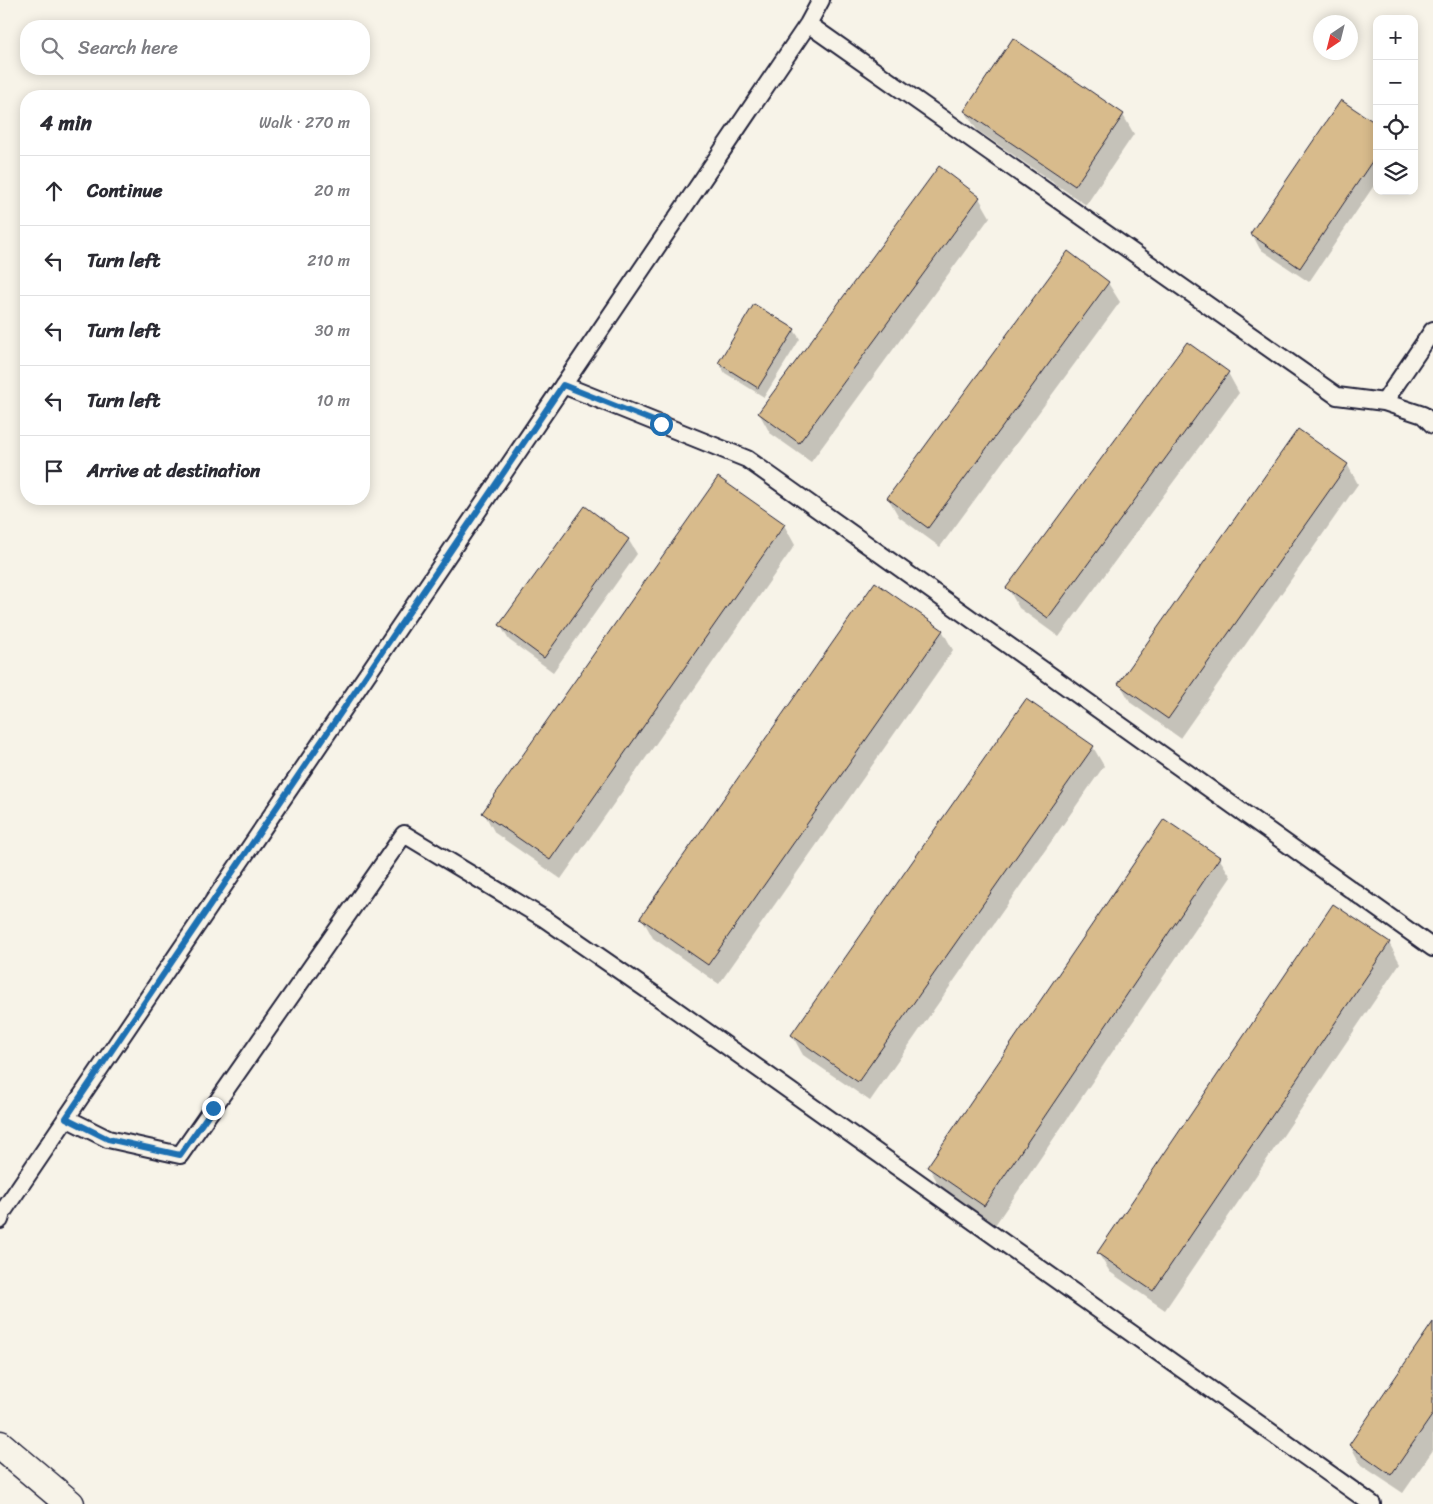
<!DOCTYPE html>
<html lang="en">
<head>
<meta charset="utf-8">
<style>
  :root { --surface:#fff; --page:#f7f7f7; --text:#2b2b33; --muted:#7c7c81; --line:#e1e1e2 }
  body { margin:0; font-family:Sriracha,sans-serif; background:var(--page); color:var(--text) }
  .controls { position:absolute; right:15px; top:15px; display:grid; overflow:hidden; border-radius:10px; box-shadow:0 2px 12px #0003 }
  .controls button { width:45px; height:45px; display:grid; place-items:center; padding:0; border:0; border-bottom:1px solid var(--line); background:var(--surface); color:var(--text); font:25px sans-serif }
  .compass { position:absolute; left:1313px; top:15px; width:45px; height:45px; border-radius:50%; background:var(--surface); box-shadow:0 2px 12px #0003; rotate:215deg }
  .stop { position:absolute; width:15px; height:15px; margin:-11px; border:4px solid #1f6fb2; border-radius:50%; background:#fff }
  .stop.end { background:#1f6fb2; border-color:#fff; box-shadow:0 1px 5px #0008 }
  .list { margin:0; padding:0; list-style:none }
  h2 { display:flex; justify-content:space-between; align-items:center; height:65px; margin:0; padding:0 20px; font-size:21px }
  h2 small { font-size:16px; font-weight:400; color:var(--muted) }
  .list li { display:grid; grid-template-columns:32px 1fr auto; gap:15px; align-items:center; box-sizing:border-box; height:70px; padding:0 20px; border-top:1px solid var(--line) }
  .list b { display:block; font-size:19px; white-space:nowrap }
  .list em { font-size:16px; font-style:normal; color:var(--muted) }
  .icon { flex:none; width:28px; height:28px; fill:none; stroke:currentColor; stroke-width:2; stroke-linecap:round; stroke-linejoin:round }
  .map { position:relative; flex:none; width:1433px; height:1504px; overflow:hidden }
  .search { position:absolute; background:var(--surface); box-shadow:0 2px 12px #0003; left:20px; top:20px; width:350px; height:55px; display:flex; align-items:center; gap:12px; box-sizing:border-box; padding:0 18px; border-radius:20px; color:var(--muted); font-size:19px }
  .panel { position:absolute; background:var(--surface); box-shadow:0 2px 12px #0003; left:20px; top:90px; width:350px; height:415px; border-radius:20px }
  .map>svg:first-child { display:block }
  .shadow { fill:#0003 }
  .building { fill:#d8bb8c; stroke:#22223b }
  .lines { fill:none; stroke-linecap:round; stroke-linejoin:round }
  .service-casing { stroke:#22223b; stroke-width:20 }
  .tertiary-casing { stroke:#22223b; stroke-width:31 }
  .service { stroke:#f7f3e8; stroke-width:16 }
  .tertiary { stroke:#f7f3e8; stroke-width:28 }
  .route { stroke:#1f6fb2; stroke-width:6 }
</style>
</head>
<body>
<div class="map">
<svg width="1433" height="1504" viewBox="0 0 1433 1504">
  <rect width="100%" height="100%" fill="#f7f3e8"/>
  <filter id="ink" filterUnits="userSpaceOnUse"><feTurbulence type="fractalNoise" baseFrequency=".02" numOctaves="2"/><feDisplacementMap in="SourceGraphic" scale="10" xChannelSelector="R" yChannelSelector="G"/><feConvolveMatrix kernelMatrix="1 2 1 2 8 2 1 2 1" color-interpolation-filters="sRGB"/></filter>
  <g filter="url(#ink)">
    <!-- shadow -->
    <path class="shadow" d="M965,111L1123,115L1134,134L1086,205L977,130Z
      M1377,125V181L1309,282L1260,249L1252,234Z
      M979,198L990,217L811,462L770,433L759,413Z
      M1108,283L1120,302L940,547L899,517L888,498Z
      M794,330L800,339L764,397L725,373L719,363Z
      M1228,373L1239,393L1059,637L1019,608L1008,588Z
      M1347,464L1358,484L1180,738L1131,703L1120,684Z
      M784,525L795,545L561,879L495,833L484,813Z
      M628,539L637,554L553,672L509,640L500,625Z
      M942,630L953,650L719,984L653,938L642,918Z
      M1093,747L1104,766L870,1101L803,1055L792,1035Z
      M1219,858L1231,877L995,1225L940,1187L929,1167Z
      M1389,943L1400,963L1165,1310L1110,1272L1098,1253Z
      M1433,1324V1450L1403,1493L1361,1465L1350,1445Z"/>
    <!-- building -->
    <path class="building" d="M1013,38L1124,114L1075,186L964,111Z
      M1341,100L1377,124V154L1300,268L1250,234Z
      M939,166L980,197L799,443L758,413Z
      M1068,251L1109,282L928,528L887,498Z
      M754,304L795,329L758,388L718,363Z
      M1187,342L1229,372L1048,618L1006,588Z
      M1298,429L1348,464L1168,719L1118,684Z
      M718,477L785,524L550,860L482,813Z
      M585,506L629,539L544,658L499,625Z
      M875,582L943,630L708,965L640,918Z
      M1026,699L1094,746L858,1082L791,1035Z
      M1164,819L1220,857L984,1206L927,1167Z
      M1333,904L1390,942L1153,1291L1097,1253Z
      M1433,1322V1414L1391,1475L1349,1445Z"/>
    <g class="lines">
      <!-- service casing -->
      <g class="service-casing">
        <path id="service" d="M808,24L1337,396L1384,402L1423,415L1433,425
          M563,385L747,459L1433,948
          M1384,402L1433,330
          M66,1118L108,1139L180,1155L404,834L545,919L652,993L1372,1504
          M0,1220L2,1213L808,24L821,0"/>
      </g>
      <!-- tertiary casing -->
      <g class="tertiary-casing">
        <path id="tertiary" d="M0,1445L70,1504"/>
      </g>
      <!-- service -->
      <use href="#service" class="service"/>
      <!-- tertiary -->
      <use href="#tertiary" class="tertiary"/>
    </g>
  </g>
  <g class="lines" filter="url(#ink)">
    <!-- route -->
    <path class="route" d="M213,1108L180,1155L108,1139L66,1118L563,385L661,424"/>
  </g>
</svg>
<div class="controls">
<button>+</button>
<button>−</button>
<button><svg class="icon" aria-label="locate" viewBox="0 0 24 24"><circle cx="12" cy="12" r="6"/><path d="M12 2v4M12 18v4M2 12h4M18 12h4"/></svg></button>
<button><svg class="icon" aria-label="layers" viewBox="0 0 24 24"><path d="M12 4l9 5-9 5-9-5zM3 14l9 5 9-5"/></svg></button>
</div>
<svg class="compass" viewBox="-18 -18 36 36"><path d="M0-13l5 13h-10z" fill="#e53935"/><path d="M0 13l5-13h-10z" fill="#7c7c81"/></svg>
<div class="stop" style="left:661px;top:424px"></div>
<div class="stop end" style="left:213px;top:1108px"></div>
<div class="search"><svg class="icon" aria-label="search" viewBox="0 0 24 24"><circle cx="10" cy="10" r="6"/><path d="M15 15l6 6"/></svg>Search here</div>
<section class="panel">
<h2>4 min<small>Walk · 270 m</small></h2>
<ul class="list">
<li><svg class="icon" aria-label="ahead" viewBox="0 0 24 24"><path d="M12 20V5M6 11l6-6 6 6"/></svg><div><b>Continue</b></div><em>20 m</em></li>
<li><svg class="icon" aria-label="left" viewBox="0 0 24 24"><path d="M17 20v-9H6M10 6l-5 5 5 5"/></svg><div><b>Turn left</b></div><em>210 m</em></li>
<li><svg class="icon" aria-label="left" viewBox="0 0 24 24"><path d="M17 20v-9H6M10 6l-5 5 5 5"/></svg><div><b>Turn left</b></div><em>30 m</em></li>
<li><svg class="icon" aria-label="left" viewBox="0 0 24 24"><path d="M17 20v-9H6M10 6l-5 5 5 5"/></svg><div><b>Turn left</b></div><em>10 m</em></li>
<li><svg class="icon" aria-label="arrive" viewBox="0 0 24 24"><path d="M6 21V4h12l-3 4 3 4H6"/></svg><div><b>Arrive at destination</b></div></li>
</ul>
</section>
</div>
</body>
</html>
